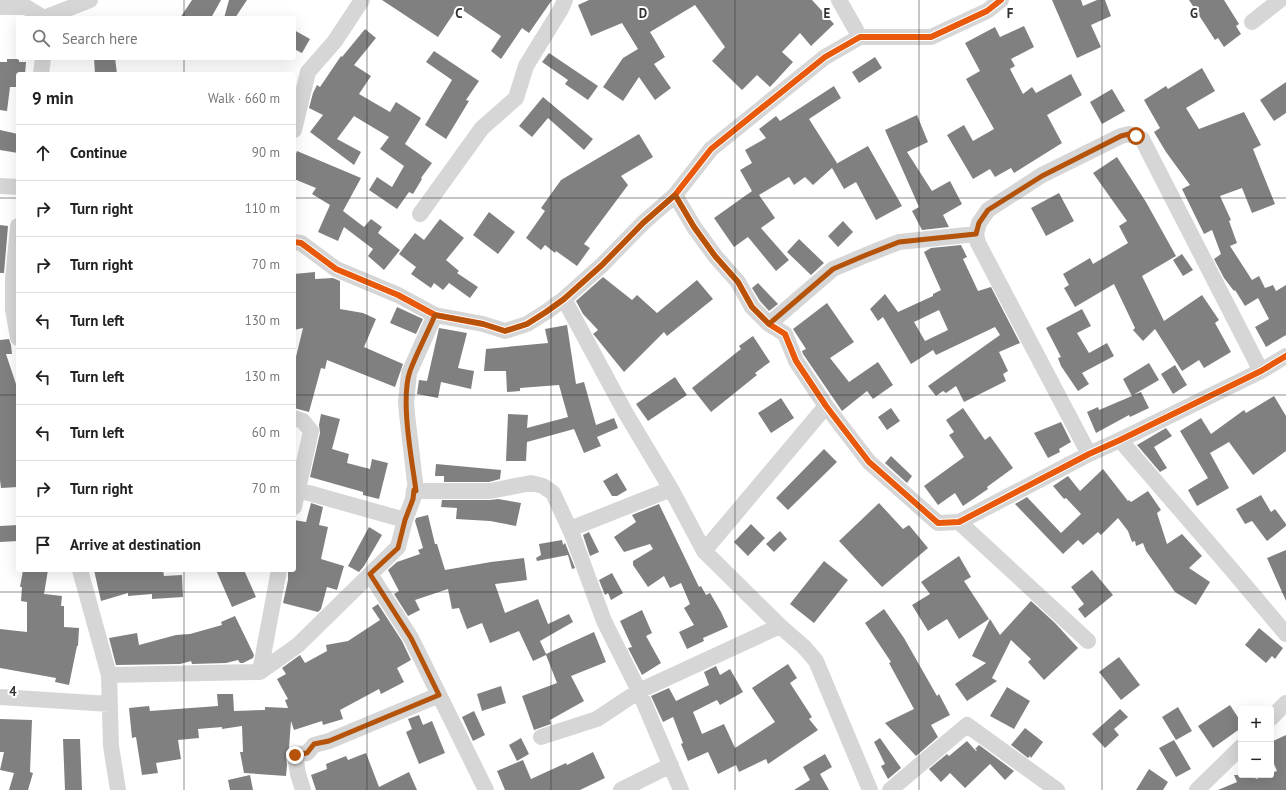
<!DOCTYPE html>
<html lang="en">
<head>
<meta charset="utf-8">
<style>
  :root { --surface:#fff; --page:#f2f2f2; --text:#222; --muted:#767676; --line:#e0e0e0 }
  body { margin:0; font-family:"PT Sans",sans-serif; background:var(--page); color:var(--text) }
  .controls { position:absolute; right:12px; bottom:12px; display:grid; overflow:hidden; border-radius:4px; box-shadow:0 4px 16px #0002 }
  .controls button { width:36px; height:36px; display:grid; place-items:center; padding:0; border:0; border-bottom:1px solid var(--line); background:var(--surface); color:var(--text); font:20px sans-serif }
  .stop { position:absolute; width:12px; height:12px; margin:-9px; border:3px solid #b45309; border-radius:50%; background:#fff }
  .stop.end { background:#b45309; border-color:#fff; box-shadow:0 1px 4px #0008 }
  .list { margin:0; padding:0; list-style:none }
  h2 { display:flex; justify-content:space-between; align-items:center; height:52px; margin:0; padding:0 16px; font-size:17px }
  h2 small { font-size:13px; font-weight:400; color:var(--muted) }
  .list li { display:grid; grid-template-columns:26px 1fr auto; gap:12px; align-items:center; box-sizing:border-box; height:56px; padding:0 16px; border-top:1px solid var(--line) }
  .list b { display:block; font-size:15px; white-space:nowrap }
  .list em { font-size:13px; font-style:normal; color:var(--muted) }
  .icon { flex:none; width:22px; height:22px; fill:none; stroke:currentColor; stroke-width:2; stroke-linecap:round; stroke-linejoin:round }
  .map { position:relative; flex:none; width:1286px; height:790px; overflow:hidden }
  .search { position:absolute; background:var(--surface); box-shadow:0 4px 16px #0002; left:16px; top:16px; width:280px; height:44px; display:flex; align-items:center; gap:10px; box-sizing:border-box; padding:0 14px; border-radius:4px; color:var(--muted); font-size:15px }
  .panel { position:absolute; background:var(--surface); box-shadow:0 4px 16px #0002; left:16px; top:72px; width:280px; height:500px; border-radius:4px }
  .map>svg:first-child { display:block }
  .building { fill:#808080; fill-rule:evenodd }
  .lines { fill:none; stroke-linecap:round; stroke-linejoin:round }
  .minor { stroke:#d6d6d6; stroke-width:16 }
  .cycleway-casing { stroke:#fff; stroke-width:8 }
  .cycleway { stroke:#e8590c; stroke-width:6 }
  .route { stroke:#b45309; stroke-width:5 }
  .grid { fill:none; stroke:#323232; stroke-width:1; stroke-opacity:0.55 }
  .grid-label { font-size:13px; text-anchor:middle; font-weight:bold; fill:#323232; stroke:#fff; stroke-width:4; stroke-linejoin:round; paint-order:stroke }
</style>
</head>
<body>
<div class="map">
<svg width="1286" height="790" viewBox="0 0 1286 790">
  <rect width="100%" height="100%" fill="#fff"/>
  <!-- building -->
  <path class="building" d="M192,0H221L211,18H180Z
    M229,0H247L235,18H224Z
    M382,0H552L529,33L522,28L501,59L491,51L501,36L458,7L438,37Z
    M589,0H812L834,24L811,46L800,33L782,52L793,62L770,87L757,75L742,90L712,61L725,47L695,5L650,32L665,57L654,64L671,88L655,100L639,77L623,101L603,87L623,58L638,49L622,23L591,36L578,5Z
    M1052,0H1081L1083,6L1097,0H1105L1111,16L1091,25L1101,47L1077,58Z
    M1189,0H1224L1239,24L1236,26L1241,34L1224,47L1218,38L1215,40Z
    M1024,26L1034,47L1011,59L1015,66L1010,69L1023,94L1032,87L1036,93L1071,74L1082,95L1047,115L1062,143L1014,173L1011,168L995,177L990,169L973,179L947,135L964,125L973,141L994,129L966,79L980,71L965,43L995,27L1000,37Z
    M365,29L376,38L354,65L371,76L359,94L390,112L396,102L421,118L405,144L432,163L421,178L422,179L413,194L409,192L397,209L369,190L377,177L392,187L404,166L380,149L389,137L354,116L337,139L361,152L354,165L310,132L323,115L309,108L313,93L317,85L320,87L341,56L342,57Z
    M294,30L310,39L302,53L294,49Z
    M434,51L479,81L466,100L469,101L446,139L425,125L452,80L426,62Z
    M549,53L598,86L588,100L565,84L568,80L542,62Z
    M875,57L882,68L859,83L852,72Z
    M94,58H115L117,74H95Z
    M7,59H19V62H26L25,74H18V87H10L7,111L0,110V62H7Z
    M1202,68L1215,91L1186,108L1199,129L1244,112L1261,145L1253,149L1275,204L1252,213L1242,188L1220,196L1231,220L1229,221L1237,243L1230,246L1252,280L1259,276L1265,288L1273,285L1276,291L1286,285V335L1266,347L1255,327L1269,319L1258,298L1245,306L1235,290L1234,291L1224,278L1214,259L1221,254L1212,230L1204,234L1182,189L1190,185L1166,152L1154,132L1160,128L1144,100L1166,86L1168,89Z
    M1286,82V113L1274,121L1260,100Z
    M834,86L841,98L809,119L837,163L836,164L868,146L902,206L876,220L856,182L844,189L832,168L813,185L805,177L794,185L789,177L759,195L775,218L761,228L789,260L776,271L748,237L734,247L714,218L752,191L740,170L752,163L745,150L766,138L759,129L776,116L780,121Z
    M1112,89L1125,111L1102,124L1090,102Z
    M543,97L593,139L584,150L548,118L532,137L519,126Z
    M917,115L928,142L907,152L932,191L950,181L962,204L943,215L949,227L922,230L912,211L919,207L885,130Z
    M0,130L18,134V153L0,150Z
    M639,134L653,157L621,176L628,185L584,244L590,248L577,266L556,251L555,253L545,245L541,250L526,238L545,211L541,208L561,180Z
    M297,151L361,178L343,211L364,227L371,219L382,227L378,233L400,250L384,270L368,256L373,249L344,227L338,241L318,232L330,205L312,194L316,188L294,179V159Z
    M1117,157L1146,202L1176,256L1142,276L1164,321L1202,295L1219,320L1215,323L1231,352L1204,368L1199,360L1182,371L1155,329L1143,341L1133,330L1135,328L1114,284L1075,307L1064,288L1069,285L1063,274L1090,258L1093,264L1128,243L1119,226L1127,221L1093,173Z
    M1059,193L1074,221L1046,236L1031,208Z
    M489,212L515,232L498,254L473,235Z
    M440,219L464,238L446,260L459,271L457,273L478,287L470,298L449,283L443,290L434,283L431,288L411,274L416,267L399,254L415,233L424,240Z
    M843,221L853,232L838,247L828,236Z
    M0,225L8,226L4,273H0Z
    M799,239L824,263L811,275L787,252Z
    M961,245L967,257L963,259L978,291L991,287L1020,343L999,352L1008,371L1003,374L1006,381L964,402L956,386L946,393L943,391L936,396L928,386L1000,335L995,327L936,355L933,350L911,364L883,317L878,321L870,309L885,294L898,312L933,296V294L941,290L924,252L931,248ZM939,310L948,330L925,341L914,322Z
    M1182,254L1193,270L1183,276L1173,260Z
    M315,272V279L333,278L340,281V309L363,313L376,319L364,347L403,364L395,387L327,360L325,369L321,368L309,412L294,408V365L303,328L294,330V274Z
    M603,277L632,300L637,295L657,313L697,280L713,299L667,336L664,332L624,372L594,335L593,334L598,330L583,314L576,301Z
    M758,283L778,304L769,311L760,301L752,288Z
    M827,303L854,342L830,358L849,382L878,362L893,385L873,399L867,391L842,411L803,354L802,351L806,349L793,329Z
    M397,307L423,319L416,334L390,323Z
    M1082,309L1091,326L1077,333L1089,353L1107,343L1114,356L1082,373L1089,384L1078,391L1061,366L1058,358L1061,357L1046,328Z
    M567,325L576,384L584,382L596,425L614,418L618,428L597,437L601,446L584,453L574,429L527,442L526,461H506L508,414L528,415L527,428L568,417L559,385L520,388V391L507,392L506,371H484L486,349L548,343L545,329Z
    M439,328L467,333L458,368L474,371L471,389L441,382L438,398L417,394L419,380L427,381Z
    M753,336L770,362L755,373L757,375L711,412L692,388L741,349L739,346Z
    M9,339L11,345L12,354H6L18,390V487L1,488L0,480V340Z
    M1149,363L1159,380L1133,395L1141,392L1149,408L1130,417L1129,415L1096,433L1087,412L1098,407L1099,410L1132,396L1123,379Z
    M1175,365L1187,385L1173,394L1161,374Z
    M675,377L687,395L648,421L636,404Z
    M1274,396L1286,416V451L1253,475L1229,442L1210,453L1229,488L1197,506L1188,490L1208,478L1180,431L1201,418L1211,434L1244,410L1246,413Z
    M781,398L794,418L771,433L758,413Z
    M891,408L900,421L887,430L878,417Z
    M963,408L985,440L990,436L1013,468L987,487L988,489L963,506L955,493L938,505L924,486L964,457L949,435L954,432L946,420Z
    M321,414L340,419L332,449L349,454L347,463L370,469L372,459L388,463L379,499L363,495V492L310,477L320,433L319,425Z
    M1061,422L1071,442L1059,449L1060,452L1048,458L1034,433Z
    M1166,428L1172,436L1154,447L1167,468L1160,472L1137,445Z
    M824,449L837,462L788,510L776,498Z
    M891,456L912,476L907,483L885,463Z
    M436,464L501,470L500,479L489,482H444V476H435Z
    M1103,469L1128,501L1129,500L1131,502L1148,491L1161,510L1157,513L1167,544L1182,534L1202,556L1189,568L1210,582L1196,605L1175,592L1146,551L1143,543L1136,546L1135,541L1132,542L1128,531L1118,518L1101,535L1098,532L1083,545L1078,540L1063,554L1015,504L1027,497L1061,533L1081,514L1066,498L1064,499L1053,486L1068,476L1080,491Z
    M617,473L627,490L617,496H612L603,481Z
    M1261,495L1271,512L1275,509L1286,524V526L1267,541L1252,521L1245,524L1236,509Z
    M498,499L521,503L516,526L490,521L456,519L457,508L441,507L442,500H490Z
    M311,503L323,507L319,525L328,527L321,559L344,566L337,590L327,587L321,609L318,612L283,603L288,580V570H294V520L306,522Z
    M879,503L903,529L909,525L928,548L882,587L839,541Z
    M659,504L699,587L701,586L706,595L710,593L721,612L728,627L703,638L704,641L687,649L679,632L694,625L684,608L690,604L681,583L670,588L664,576L648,587L633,565V561L653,549L650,544L624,552L614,537L636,522L632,515Z
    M428,515L435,544H437L445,570L491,562L524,558L527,580L495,584L505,613L538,599L548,624L569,614L573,622L540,641L546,654L594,632L606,662L571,676L584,701L550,720L551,724L534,730L522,696L557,683L546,655L533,661L519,631L490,643L482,623L467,629L459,608L452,609L448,589L415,600L420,610L408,616L394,594L399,591L388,570L397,562L420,554L418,550L423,548L415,521L416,518Z
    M751,524L765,538L748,556L734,542Z
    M18,525V541L0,542V526Z
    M369,527L382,535L364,566L359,572L348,566Z
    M780,531L787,539L774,552L766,544Z
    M589,532L599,552L590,556L583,535Z
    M562,540L563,545L565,543L575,568L572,569L568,555L537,561L536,558L541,555L539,544Z
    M1286,550V601L1267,558Z
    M959,556L971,577L964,581L989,619L959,639L947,619L928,631L912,605L930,594L921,582Z
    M824,561L848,580L814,623L790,604Z
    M23,570H48L44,594L62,596L61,606H64V627L79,628L78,646H77L69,685L55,682L56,678L0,668V629L27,632V602L21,601L22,587H20Z
    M94,570H163L164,576L182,575L183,597L152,599V594L128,596V593L101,601Z
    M216,570H244L256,597L232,607Z
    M1092,570L1113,595L1085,618L1078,609L1084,604L1071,587Z
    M612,573L623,593L611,600L608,593L605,595L599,580Z
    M1031,601L1055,623L1078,648L1044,680L1028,662L1031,659L1011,640L992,678L997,681L967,701L955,684L986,663L972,656L990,619L1000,635Z
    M378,604L402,641L411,660L397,668L404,682L381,694L379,689L340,710L343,719L323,725L322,721L294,730L291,721L289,748L286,752V756L287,765L286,776L244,773L240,752H243L242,726L222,729V727L198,729L199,738L178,740L181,759L156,763L158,773L142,775L136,737L132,738L129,708L149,706L150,711L218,706L217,694H233L234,711L265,710V707L288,708L285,700L288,699L277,679L286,674L282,668L300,655L305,663L327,651L326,645L348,641L380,620L372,608Z
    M884,609L904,638L937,696L939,694L950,715L931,725L938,737L916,756L885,723L914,709L889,663L891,662L865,623Z
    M642,610L652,633L646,636L661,663L642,675L628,648L632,647L620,621Z
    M235,616L254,655L253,658L243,663H240L238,660L226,663L192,664L191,661L180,664L116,665L109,638L137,633L139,645L176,635L190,634L222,625L221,622Z
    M1259,628L1283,648L1275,659L1272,656L1266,663L1245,645Z
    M1119,657L1140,685L1121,700L1099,672Z
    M788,664L797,678L790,683L812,717L809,719L818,730L768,764L766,759L739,772L736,765L718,774L708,752L688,761L681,744L683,743L673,717L663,722L651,696L669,688L676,701L709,685L704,672L716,666L720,675L730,669L743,692L720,705L717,700L693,712L702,734L724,724L735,748L775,722L752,688Z
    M501,686L506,703L482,711L477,694Z
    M1007,687L1030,701L1014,729L990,716Z
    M1230,705L1241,722V728L1213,748L1198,726Z
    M1178,707L1192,731L1176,740L1162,717Z
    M1120,709L1128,717L1114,729L1119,735L1105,748L1092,734Z
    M474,711L485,735L473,741L462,717Z
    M419,715L423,725L432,721L445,753L419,764L406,732L412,729L408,719Z
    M0,719L32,720L30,772L33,773L28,790H9L14,773L0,770L4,752H0Z
    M1025,728L1043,742L1031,758L1030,756L1028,758L1011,745Z
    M1286,735V790H1218L1237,782L1234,775H1254L1256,779L1266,775H1271V773L1277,771L1271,757V742Z
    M521,738L529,754L517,761L509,745Z
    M880,738L901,768L888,779L881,766L885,764L874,742Z
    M63,739H80L82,790H65Z
    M1174,740L1191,769L1176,777L1159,748Z
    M967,741L976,751L977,750L975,749L979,745L1014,771L1005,780L990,764L965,788L950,773L941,782L929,769L947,754L949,756Z
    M593,752L605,778L580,790H505L497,771L523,760L531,779L566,763L567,765Z
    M366,753L379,787L409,772L417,790H316L311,775L327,769L326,764L346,756L348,760Z
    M825,754L832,767L820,774L829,790H794L810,780L803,767Z
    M1149,769L1168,782L1163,790H1136Z
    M250,775L253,790H230L228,780Z"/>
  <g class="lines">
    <!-- minor -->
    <path class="minor" d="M839,0L860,37
      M0,7H26L44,18L90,0
      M1252,22L1280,0
      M41,74L43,58
      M294,130L308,72L335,41L362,0
      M0,186L18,187
      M675,195L694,227L715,256L738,282L752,307L769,324L785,334L796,361L826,406L869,462L938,523L959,522L1089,454L1120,440L1261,371L1286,356
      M420,214L482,128L516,98L526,66L561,9L565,0
      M18,226L13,280V309L18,338
      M294,242L301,243L336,269L398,295L435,315L483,324L505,331L527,324L546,312L564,299L602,265L643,223L675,195L711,149L825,57L860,37H931L987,11L1001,0
      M564,299L625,412L671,489L704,551L780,626L804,647L816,661L870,790
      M769,324L833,269L866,255L899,242L976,234
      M294,418L303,421L311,431L294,507
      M1120,440L1232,570L1286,634
      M1089,454L978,243L976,234L979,223L988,210L1042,175L1121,136L1129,134L1142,139L1261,371
      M298,490L405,520
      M416,491H490L531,483L543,486L553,493L572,534L604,621L639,691L681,790
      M959,522L1088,641
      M570,529L671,489
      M704,551L826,406
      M80,570L109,675L111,746L118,790
      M370,574L411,638L486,790
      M260,672L279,570
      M109,675L260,672L298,645L398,547L405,520L413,499L414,490L416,491L407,414L406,402L409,373L435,315
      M0,697L110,704
      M1271,718L1286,703
      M541,737L597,719L639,691L780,626
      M303,790L298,774L295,755L307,753L314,745L329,741L439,695
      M621,790L671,765
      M890,790L967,725L1057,790
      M1197,790L1241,747"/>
    <!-- cycleway casing -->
    <g class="cycleway-casing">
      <path id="cycleway" d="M675,195L694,227L715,256L738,282L752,307L769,324L785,334L796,361L826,406L869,462L938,523L959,522L1089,454L1120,440L1261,371L1286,356
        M294,242L301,243L336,269L398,295L435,315L483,324L505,331L527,324L546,312L564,299L602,265L643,223L675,195L711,149L825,57L860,37H931L987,11L1001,0"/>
    </g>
    <!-- cycleway -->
    <use href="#cycleway" class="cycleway"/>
  </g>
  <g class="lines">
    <!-- route -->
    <path class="route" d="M295,755L307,753L314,744L329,741L439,695L411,638L370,574L398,548L405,520L413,499L414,490L416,491C412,460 400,400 410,371C417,352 427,334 435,315L484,324L505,331L527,324L546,312L564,299L602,265L643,223L675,195L694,227L715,256L738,282L752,307L769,324L833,269L866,255L899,242L976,234L979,223L988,210L1042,176L1121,136L1129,134L1136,136"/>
  </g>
  <!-- grid -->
  <path class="grid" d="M184,0V18M367,0V790M551,0V790M735,0V790M919,0V790M1102,0V790M184,58V74M0,198H18M294,198H1286M0,395H18M294,395H1286M184,570V790M0,592H1286"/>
  <g class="grid-label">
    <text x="459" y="18">C</text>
    <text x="643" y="18">D</text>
    <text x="827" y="18">E</text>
    <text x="1010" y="18">F</text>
    <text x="1194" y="18">G</text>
    <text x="13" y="696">4</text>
  </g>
</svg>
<div class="controls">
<button>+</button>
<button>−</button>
</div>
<div class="stop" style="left:1136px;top:136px"></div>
<div class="stop end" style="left:295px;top:755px"></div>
<div class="search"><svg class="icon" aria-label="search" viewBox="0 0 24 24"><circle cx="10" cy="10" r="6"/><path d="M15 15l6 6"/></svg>Search here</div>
<section class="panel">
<h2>9 min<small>Walk · 660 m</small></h2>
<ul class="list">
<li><svg class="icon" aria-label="ahead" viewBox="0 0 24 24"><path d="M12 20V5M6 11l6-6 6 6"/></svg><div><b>Continue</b></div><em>90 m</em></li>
<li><svg class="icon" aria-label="right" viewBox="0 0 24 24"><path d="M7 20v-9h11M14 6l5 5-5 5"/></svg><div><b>Turn right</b></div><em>110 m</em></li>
<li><svg class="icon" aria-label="right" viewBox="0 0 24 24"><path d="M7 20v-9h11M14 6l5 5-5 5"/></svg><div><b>Turn right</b></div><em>70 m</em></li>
<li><svg class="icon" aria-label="left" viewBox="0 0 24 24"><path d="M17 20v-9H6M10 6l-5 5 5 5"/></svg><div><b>Turn left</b></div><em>130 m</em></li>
<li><svg class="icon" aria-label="left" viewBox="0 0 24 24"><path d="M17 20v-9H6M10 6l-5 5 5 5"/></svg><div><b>Turn left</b></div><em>130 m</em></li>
<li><svg class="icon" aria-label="left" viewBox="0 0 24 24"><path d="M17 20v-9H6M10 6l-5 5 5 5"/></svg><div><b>Turn left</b></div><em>60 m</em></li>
<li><svg class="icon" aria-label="right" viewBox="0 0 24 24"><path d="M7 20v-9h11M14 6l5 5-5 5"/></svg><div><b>Turn right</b></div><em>70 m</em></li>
<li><svg class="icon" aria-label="arrive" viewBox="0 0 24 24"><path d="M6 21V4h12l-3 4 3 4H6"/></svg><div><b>Arrive at destination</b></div></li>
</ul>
</section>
</div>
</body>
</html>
